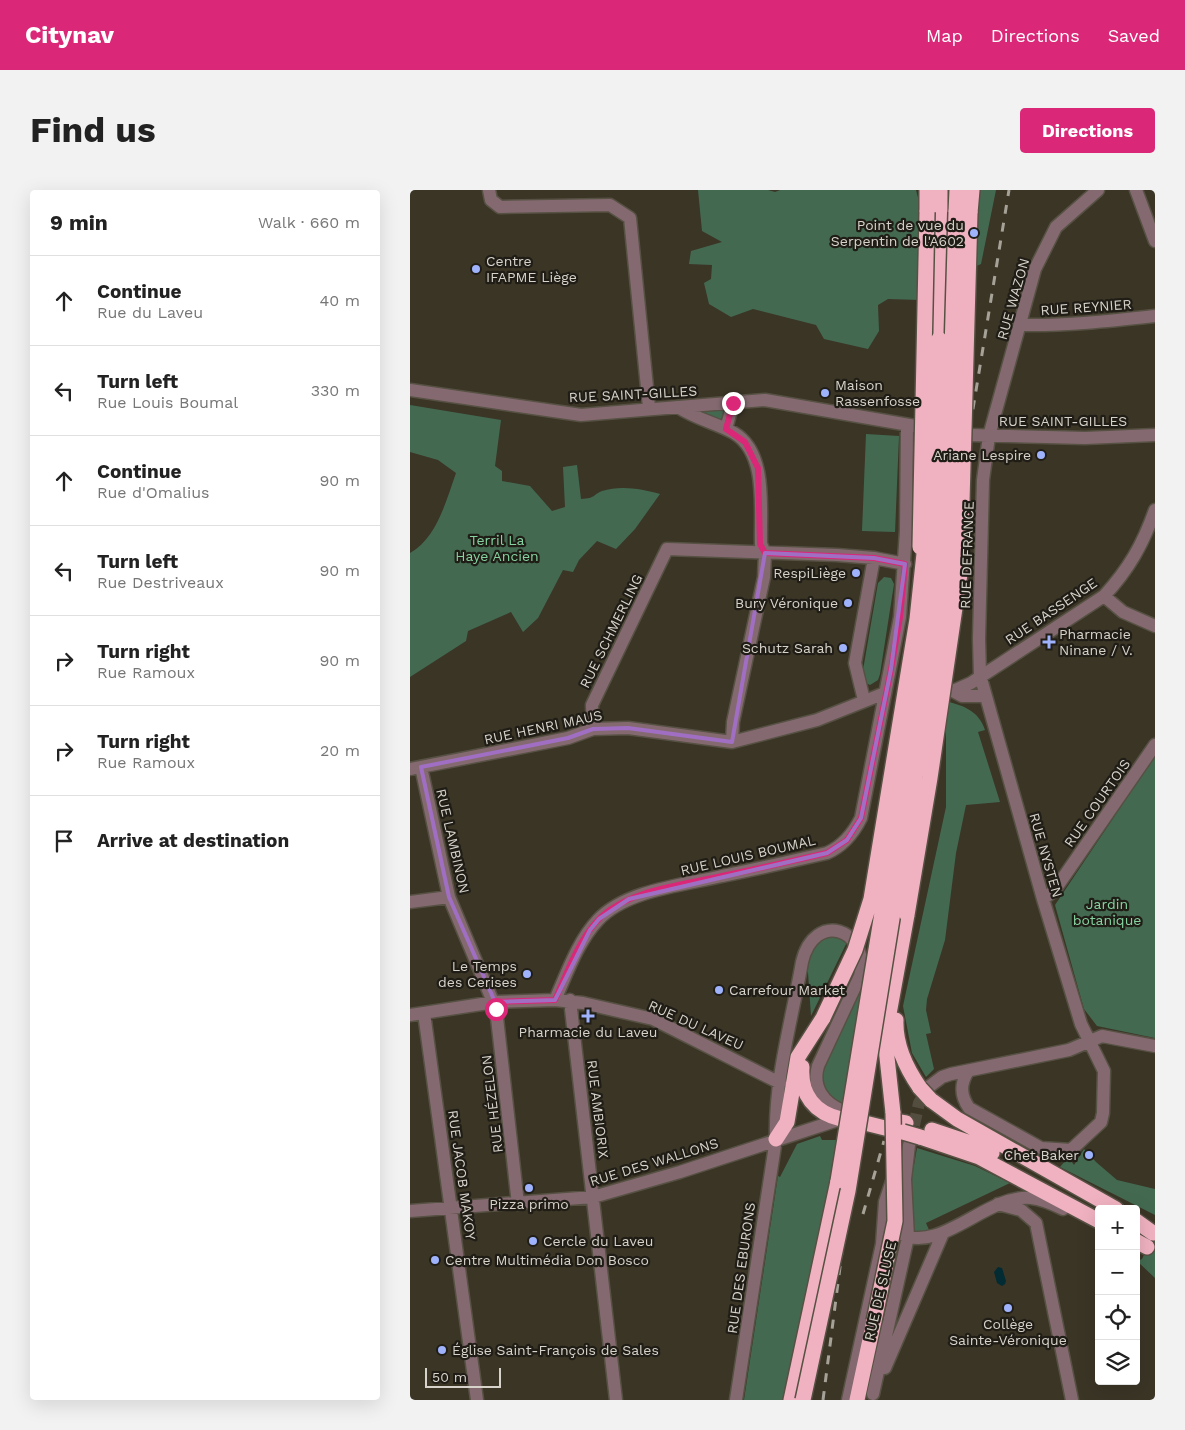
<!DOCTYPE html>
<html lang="en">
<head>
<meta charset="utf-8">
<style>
  :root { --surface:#fff; --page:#f2f2f2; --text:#222; --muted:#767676; --line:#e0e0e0; --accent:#db2777 }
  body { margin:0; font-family:"Work Sans",sans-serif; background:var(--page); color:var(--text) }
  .controls { position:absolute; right:15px; bottom:15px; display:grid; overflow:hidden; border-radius:5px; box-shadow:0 5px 20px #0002 }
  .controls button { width:45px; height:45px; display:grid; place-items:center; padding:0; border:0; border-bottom:1px solid var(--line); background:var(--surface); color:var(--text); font:25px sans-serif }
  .scale { position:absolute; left:15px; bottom:12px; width:76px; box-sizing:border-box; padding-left:5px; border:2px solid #d7d3ca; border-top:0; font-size:14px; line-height:18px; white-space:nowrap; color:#d7d3ca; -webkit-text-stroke:4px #1f1d16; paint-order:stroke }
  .stop { position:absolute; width:15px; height:15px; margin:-11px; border:4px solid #db2777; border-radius:50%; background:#fff }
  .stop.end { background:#db2777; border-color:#fff; box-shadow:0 1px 5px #0008 }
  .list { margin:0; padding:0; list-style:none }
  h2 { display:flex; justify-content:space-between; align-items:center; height:65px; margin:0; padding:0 20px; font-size:21px }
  h2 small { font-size:16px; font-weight:400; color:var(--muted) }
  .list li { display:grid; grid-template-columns:32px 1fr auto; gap:15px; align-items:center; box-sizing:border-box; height:90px; padding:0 20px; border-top:1px solid var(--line) }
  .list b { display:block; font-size:19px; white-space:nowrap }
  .list p { margin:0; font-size:16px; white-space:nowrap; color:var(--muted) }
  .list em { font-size:16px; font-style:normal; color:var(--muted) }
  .icon { flex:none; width:28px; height:28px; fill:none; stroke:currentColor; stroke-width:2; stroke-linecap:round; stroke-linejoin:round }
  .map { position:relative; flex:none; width:745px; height:1210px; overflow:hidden; border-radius:5px }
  header { display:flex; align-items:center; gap:30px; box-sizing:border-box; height:70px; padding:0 25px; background:var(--accent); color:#fff }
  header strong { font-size:24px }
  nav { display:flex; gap:28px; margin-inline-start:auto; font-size:18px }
  .intro { display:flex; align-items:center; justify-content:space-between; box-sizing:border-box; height:120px; padding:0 30px }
  h1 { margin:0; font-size:35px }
  .button { padding:12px 22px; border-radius:5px; background:var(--accent); color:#fff; font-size:18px; font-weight:700 }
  main { display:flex; gap:30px; padding:0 30px }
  aside { flex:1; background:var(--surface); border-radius:5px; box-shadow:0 5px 20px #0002 }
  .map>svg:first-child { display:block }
  .green { fill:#436a51 }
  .water { fill:#032b33 }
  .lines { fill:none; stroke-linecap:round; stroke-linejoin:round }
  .minor-tunnel { stroke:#524d3f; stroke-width:12; stroke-dasharray:12 6; stroke-linecap:butt }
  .minor-casing { stroke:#575144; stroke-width:15 }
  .highway-casing { stroke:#575144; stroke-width:18 }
  .minor { stroke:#846a70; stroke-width:12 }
  .highway { stroke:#f0b2c0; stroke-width:15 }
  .rail { stroke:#a6a297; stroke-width:3; stroke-dasharray:9 9; stroke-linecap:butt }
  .highway-bridge-casing { stroke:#575144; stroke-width:18; stroke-linecap:butt }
  .highway-bridge { stroke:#f0b2c0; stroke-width:15 }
  .route { stroke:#db2777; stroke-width:6 }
  .marked { fill:none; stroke:#a06fc3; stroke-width:4; stroke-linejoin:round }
  .poi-dot { fill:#9fb3fd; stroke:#1f1d16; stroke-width:2 }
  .labels { text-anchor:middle; stroke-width:4.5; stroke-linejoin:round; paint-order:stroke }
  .poi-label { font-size:14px; fill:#d7d3ca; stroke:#1f1d16; text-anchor:end }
  .street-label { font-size:14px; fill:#d7d3ca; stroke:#1f1d16 }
  .park-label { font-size:14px; fill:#86d3a1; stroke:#1f1d16 }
</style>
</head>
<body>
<header>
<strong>Citynav</strong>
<nav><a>Map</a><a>Directions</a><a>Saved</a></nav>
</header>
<div class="intro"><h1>Find us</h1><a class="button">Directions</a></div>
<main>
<aside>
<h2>9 min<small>Walk · 660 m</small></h2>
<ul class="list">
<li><svg class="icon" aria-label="ahead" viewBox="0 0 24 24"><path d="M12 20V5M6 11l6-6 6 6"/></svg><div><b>Continue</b><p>Rue du Laveu</p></div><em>40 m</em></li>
<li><svg class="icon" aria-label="left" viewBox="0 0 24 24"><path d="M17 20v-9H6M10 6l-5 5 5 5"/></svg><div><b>Turn left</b><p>Rue Louis Boumal</p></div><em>330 m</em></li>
<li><svg class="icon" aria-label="ahead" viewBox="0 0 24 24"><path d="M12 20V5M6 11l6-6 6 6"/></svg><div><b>Continue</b><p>Rue d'Omalius</p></div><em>90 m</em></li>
<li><svg class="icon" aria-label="left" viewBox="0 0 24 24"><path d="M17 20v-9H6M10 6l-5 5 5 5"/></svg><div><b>Turn left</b><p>Rue Destriveaux</p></div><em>90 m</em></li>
<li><svg class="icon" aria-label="right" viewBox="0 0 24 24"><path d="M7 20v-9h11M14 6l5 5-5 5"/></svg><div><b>Turn right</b><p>Rue Ramoux</p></div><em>90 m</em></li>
<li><svg class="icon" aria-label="right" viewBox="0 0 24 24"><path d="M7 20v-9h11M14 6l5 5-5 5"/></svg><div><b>Turn right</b><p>Rue Ramoux</p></div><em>20 m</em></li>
<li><svg class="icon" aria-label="arrive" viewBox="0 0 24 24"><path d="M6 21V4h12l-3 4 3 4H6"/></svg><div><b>Arrive at destination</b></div></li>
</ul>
</aside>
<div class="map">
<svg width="745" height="1210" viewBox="0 0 745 1210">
  <rect width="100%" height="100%" fill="#3b3526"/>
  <!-- green -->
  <path class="green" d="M288,0H358L365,2L370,0H506L513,27L511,110L478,109L468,115L469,141L458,159L414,149L406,135L343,119L321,127L299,114L294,93L301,89L302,75L279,74L281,61L312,52L292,41Z
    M570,0H586L571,74L564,77L565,23Z
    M0,215L91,230L85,276L92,281V291L120,296L142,321L155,317L153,277L167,275L171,309C187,308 182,305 192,301C211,295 232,299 250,304L225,339L206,359L187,351L169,370L163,382L153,380L128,428L113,442L101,422L58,441L56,451L0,487V363C27,348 36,311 46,283L28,270L0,262Z
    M318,219L311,233L287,221Z
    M456,244L489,246L485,342L452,341Z
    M474,387L481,388L484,394L470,484L468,490L460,495L456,493L453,480L468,393Z
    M536,511C554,516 569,521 575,540L568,542L590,612L556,615L546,663L535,750L517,809L516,820L521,843L516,844L524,879L516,887L502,863L493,816L536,617Z
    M745,566V848L687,836L674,819L645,715Z
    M418,745L438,750L401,826L397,768L401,756Z
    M455,791L433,917L421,909L413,896L412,875Z
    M410,946L412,950H428L418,1005L373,1210H334L368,986L370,987L387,954Z
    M507,958L565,976L600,993L516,1033L519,1040L510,1043L503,1040L501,992Z
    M674,959L686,972L707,990L745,999V1025L650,977L655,971H661L664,975Z
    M745,1042V1088L727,1071L732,1069Z"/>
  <!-- water -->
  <path class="water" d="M588,1077L592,1078L596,1091L595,1094L592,1096L587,1093L584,1082Z"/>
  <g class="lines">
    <!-- minor-tunnel -->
    <path class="minor-tunnel" d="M500,953L509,913L519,897"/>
    <!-- minor casing -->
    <g class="minor-casing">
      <path id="minor" d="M79,0L81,10L90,17L200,15L220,28L239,217
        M726,0L745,51
        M610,135C655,136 700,131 745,126
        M0,200L171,225L355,210L505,236
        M268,217C286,229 306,233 324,243C358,263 350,320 351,354L355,363
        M316,239L323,213
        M560,245L675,248L745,245
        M694,406L713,422L745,436
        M541,500L552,506H576
        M543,501L561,493L694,406C719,379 733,354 745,320
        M454,510L445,473L464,368
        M183,539L182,515L257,359L427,365L464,368L495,374
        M322,552L323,532L354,387L355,363
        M11,577L39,707L86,819L108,1014
        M0,579L158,548L183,539L218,538L322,552L407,530L475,503
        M633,709L644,701L745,555
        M0,712L39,707
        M145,810C157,783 168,751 188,730C216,700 274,695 312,686C347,679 382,671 417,663C433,656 443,644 451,628L490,427L496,341L497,235
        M160,810L206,1210
        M14,823L67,1210
        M0,825L85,812L145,810L173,813L243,829L370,893
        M558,881C550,894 550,905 559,918L631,958L661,960L691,932L693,923L694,881L671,834L633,709L570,485L569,449L573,290L579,246L625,79L646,37L688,0
        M520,896L532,887L541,884L659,860L692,846L745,856
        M588,1014L611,1020L626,1033L662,1210
        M0,1021L183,1007L270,982L431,929
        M491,1044C531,1064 577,1004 621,1008C632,1009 643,1014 653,1019
        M475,1178L533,1043
        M463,1204L498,1047L495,989L499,955
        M326,1210L366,949C364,890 382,830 392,772C404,720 460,738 450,786L408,876C402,897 413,913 433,921
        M438,1210L472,1054L475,1012L482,991"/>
    </g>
    <!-- highway casing -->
    <g class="highway-casing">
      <path id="highway" d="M517,0V22
        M546,22L547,0
        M560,23L562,0
        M529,149L530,0
        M486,830C485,855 496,878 510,898
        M392,877C390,905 405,923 431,929
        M521,910L547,929L706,1019
        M483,923L476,858L477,835L497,725
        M490,932L496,933
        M455,933L479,939
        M522,940L564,954L582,963
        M510,947L569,967L689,1031
        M366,949L377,932L388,867L413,828
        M726,1031L743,1043
        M726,1051L737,1057
        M381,1210L428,991
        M447,1210L464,1131"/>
    </g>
    <!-- minor -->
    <use href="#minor" class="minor"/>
    <!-- highway -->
    <use href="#highway" class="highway"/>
    <!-- rail -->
    <path class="rail" d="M560,237L599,0
      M553,251L556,233
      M453,1024L474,951
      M413,1210L434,1046"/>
    <!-- highway-bridge casing -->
    <g class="highway-bridge-casing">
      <path id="highway-bridge" d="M510,357L517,22
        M497,725L520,588L550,384L560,23
        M413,828L445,760L461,709L507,429L516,345
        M510,898L521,910
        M493,942L510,947
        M428,991L519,437L525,356L529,149
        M464,1131L485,1031L483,923
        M393,1210L438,1001L535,401L546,22"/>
    </g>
    <!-- highway-bridge -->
    <use href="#highway-bridge" class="highway-bridge"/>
  </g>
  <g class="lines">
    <!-- route -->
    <path class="route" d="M86,819L85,812L145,810C157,783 168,751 188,730C216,700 274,695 312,686C347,679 382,671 417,663L437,650L451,628L481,479L490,427L495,374L464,368L355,363L350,354L348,278L335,252L316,239L323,213"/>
  </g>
  <!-- marked area -->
  <path class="marked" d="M355,363L464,368L495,374L481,479L451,628L437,650L417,663L219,709L189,729L180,740L145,810L85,812L39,707L11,577L158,548L183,539L218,538L322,552Z"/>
  <!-- markers -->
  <g class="poi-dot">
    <circle cx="564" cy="43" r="5"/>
    <circle cx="66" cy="79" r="5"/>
    <circle cx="415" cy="203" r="5"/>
    <circle cx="631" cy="265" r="5"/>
    <circle cx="446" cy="383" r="5"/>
    <circle cx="438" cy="413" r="5"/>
    <path d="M636.5 444.5h5v5h5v5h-5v5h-5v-5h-5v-5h5z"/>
    <circle cx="433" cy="458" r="5"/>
    <circle cx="117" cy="784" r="5"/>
    <circle cx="309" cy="800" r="5"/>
    <path d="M175.5 818.5h5v5h5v5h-5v5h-5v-5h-5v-5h5z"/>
    <circle cx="679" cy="965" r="5"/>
    <circle cx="119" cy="998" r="5"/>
    <circle cx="123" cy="1051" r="5"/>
    <circle cx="25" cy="1070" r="5"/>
    <circle cx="598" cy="1118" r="5"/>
    <circle cx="32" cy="1160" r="5"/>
  </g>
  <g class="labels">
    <!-- poi labels -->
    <g class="poi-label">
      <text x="554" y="40">Point de vue du<tspan x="554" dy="16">Serpentin de l'A602</tspan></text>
      <text x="76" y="76" text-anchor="start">Centre<tspan x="76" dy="16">IFAPME Liège</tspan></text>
      <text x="425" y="200" text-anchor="start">Maison<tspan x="425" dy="16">Rassenfosse</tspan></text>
      <text x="621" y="270">Ariane Lespire</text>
      <text x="436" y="388">RespiLiège</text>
      <text x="428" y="418">Bury Véronique</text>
      <text x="649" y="449" text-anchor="start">Pharmacie<tspan x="649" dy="16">Ninane / V.</tspan></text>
      <text x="423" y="463">Schutz Sarah</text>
      <text x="107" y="781">Le Temps<tspan x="107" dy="16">des Cerises</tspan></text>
      <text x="319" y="805" text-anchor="start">Carrefour Market</text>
      <text x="178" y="847" text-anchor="middle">Pharmacie du Laveu</text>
      <text x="669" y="970">Chet Baker</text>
      <text x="119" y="1019" text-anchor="middle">Pizza primo</text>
      <text x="133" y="1056" text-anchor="start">Cercle du Laveu</text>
      <text x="35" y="1075" text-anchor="start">Centre Multimédia Don Bosco</text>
      <text x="598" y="1139" text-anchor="middle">Collège<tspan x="598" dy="16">Sainte-Véronique</tspan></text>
      <text x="42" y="1165" text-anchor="start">Église Saint-François de Sales</text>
    </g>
    <!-- street labels -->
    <g class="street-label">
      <text transform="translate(603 109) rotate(-74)" y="5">RUE WAZON</text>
      <text transform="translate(676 117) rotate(-4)" y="5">RUE REYNIER</text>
      <text transform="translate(223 204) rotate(-3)" y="5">RUE SAINT-GILLES</text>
      <text x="653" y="236">RUE SAINT-GILLES</text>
      <text transform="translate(557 365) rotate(-88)" y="5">RUE DEFRANCE</text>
      <text transform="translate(641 421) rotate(-34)" y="5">RUE BASSENGE</text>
      <text transform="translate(201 441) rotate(-64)" y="5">RUE SCHMERLING</text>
      <text transform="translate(133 537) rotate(-12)" y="5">RUE HENRI MAUS</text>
      <text transform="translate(687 613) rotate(-55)" y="5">RUE COURTOIS</text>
      <text transform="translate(43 651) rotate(77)" y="5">RUE LAMBINON</text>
      <text transform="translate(338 665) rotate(-13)" y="5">RUE LOUIS BOUMAL</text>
      <text transform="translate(636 665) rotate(74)" y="5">RUE NYSTEN</text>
      <text transform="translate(286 835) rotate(24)" y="5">RUE DU LAVEU</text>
      <text transform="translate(82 914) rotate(-97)" y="5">RUE HÉZELON</text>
      <text transform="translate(188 919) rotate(83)" y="5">RUE AMBIORIX</text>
      <text transform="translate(244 972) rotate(-17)" y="5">RUE DES WALLONS</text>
      <text transform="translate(52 985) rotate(82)" y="5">RUE JACOB MAKOY</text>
      <text transform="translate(331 1078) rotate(-82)" y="5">RUE DES EBURONS</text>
      <text transform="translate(470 1101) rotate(-77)" y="5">RUE DE SLUSE</text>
    </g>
    <!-- park labels -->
    <g class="park-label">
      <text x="87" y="355">Terril La<tspan x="87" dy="16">Haye Ancien</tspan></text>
      <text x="697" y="719">Jardin<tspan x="697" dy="16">botanique</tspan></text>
    </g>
  </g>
</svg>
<div class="controls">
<button>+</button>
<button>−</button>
<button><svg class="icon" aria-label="locate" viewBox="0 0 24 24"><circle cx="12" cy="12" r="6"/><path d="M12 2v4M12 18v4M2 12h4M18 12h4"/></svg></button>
<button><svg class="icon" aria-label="layers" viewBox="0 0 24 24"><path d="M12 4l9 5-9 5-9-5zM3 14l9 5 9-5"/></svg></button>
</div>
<div class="scale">50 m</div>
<div class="stop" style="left:86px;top:819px"></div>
<div class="stop end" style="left:323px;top:213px"></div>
</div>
</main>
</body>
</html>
